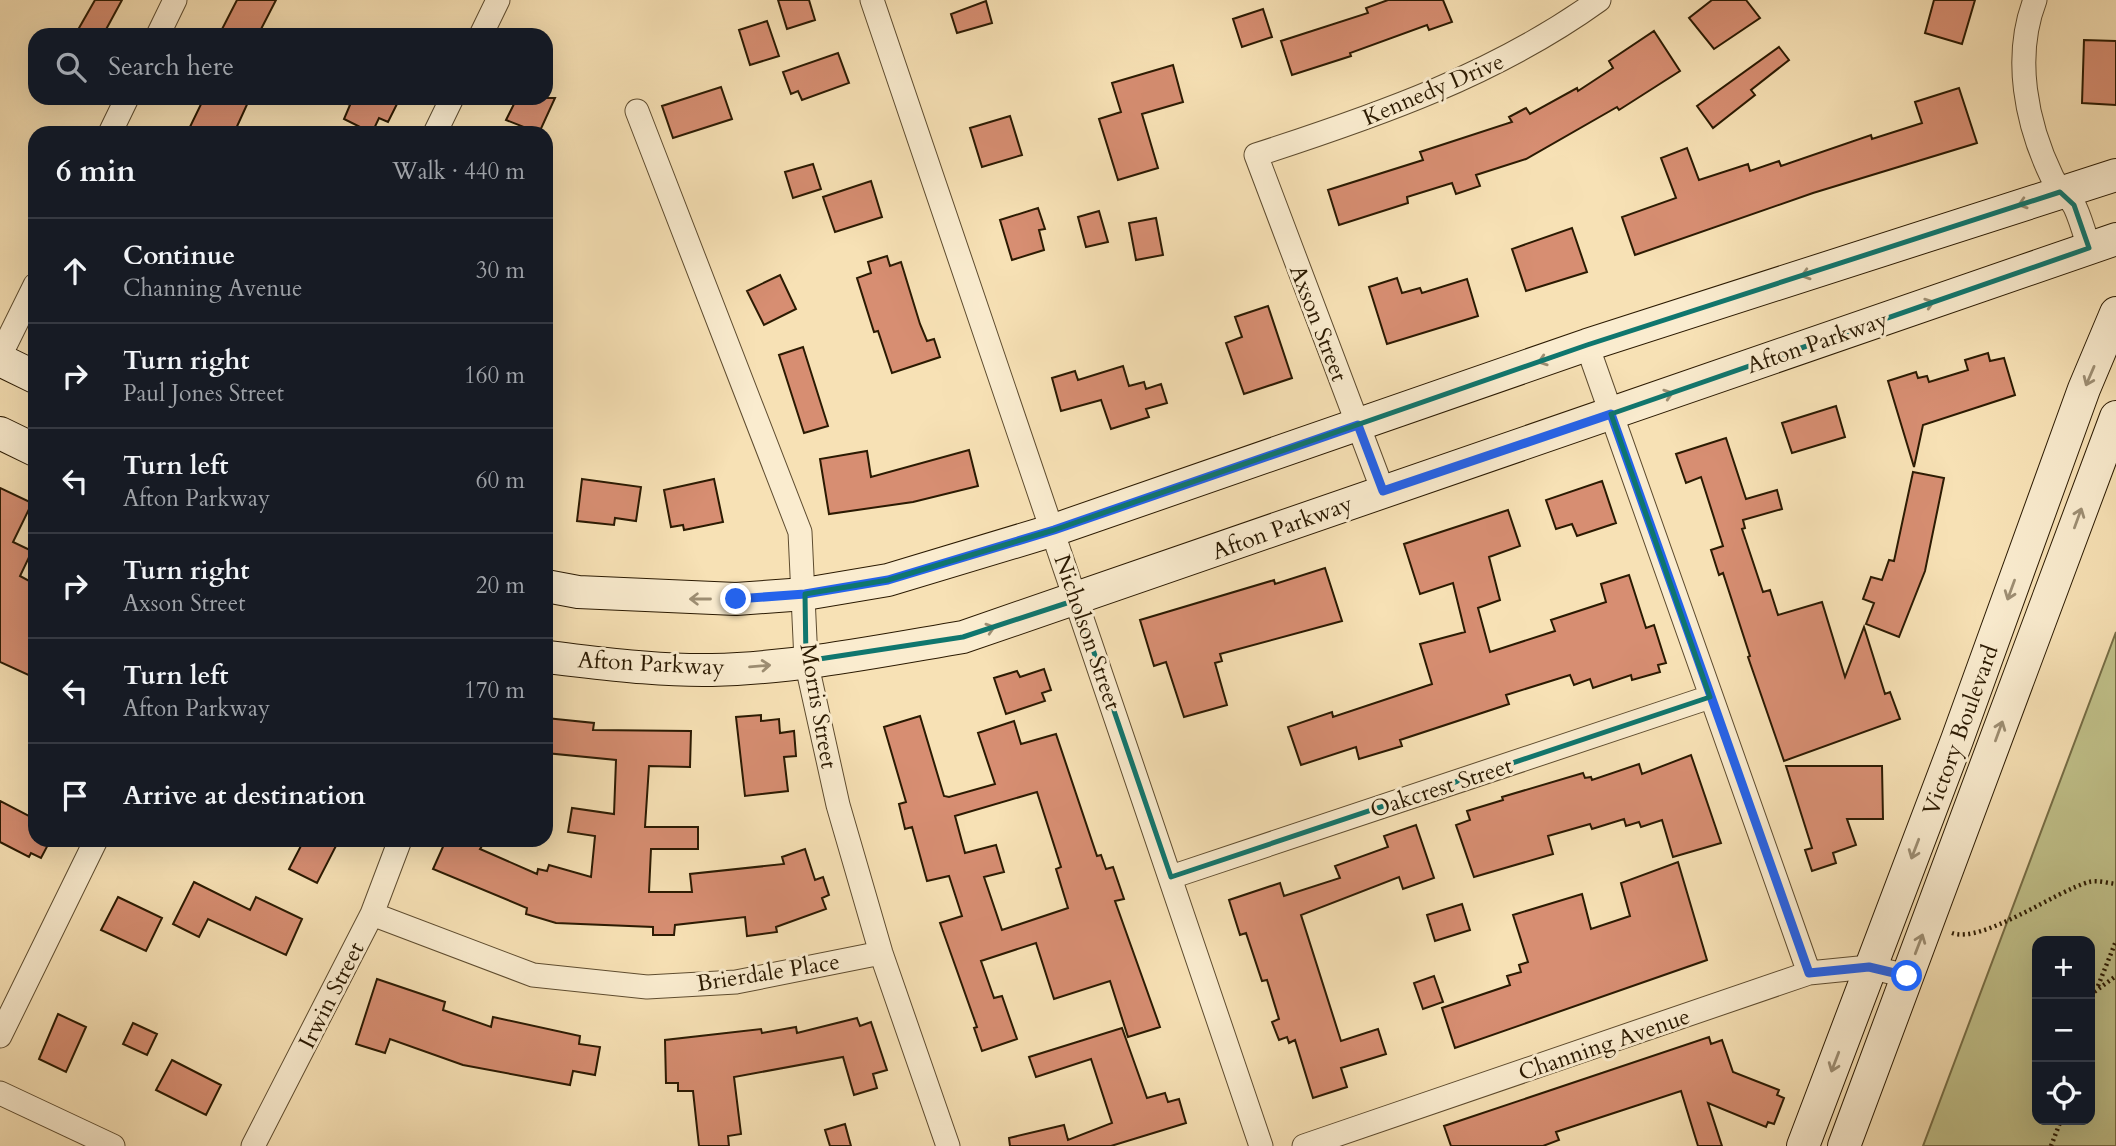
<!DOCTYPE html>
<html lang="en">
<head>
<meta charset="utf-8">
<style>
  :root { --surface:#171b24; --page:#242831; --text:#f1f3f6; --muted:#9ea1a6; --line:#363941 }
  body { margin:0; font-family:Cardo,serif; background:var(--page); color:var(--text) }
  .controls { position:absolute; right:21px; bottom:21px; display:grid; overflow:hidden; border-radius:14px; box-shadow:0 7px 28px #0002 }
  .controls button { width:63px; height:63px; display:grid; place-items:center; padding:0; border:0; border-bottom:2px solid var(--line); background:var(--surface); color:var(--text); font:35px sans-serif }
  .stop { position:absolute; width:21px; height:21px; margin:-16px; border:5px solid #2563eb; border-radius:50%; background:#fff }
  .stop.end { background:#2563eb; border-color:#fff; box-shadow:0 2px 7px #0008 }
  .list { margin:0; padding:0; list-style:none }
  h2 { display:flex; justify-content:space-between; align-items:center; height:91px; margin:0; padding:0 28px; font-size:30px }
  h2 small { font-size:23px; font-weight:400; color:var(--muted) }
  .list li { display:grid; grid-template-columns:46px 1fr auto; gap:21px; align-items:center; box-sizing:border-box; height:105px; padding:0 28px; border-top:2px solid var(--line) }
  .list b { display:block; font-size:26px; white-space:nowrap }
  .list p { margin:0; font-size:23px; white-space:nowrap; color:var(--muted) }
  .list em { font-size:23px; font-style:normal; color:var(--muted) }
  .icon { flex:none; width:38px; height:38px; fill:none; stroke:currentColor; stroke-width:2; stroke-linecap:round; stroke-linejoin:round }
  .map { position:relative; flex:none; width:2116px; height:1146px; overflow:hidden }
  .search { position:absolute; background:var(--surface); box-shadow:0 7px 28px #0002; left:28px; top:28px; width:525px; height:77px; display:flex; align-items:center; gap:18px; box-sizing:border-box; padding:0 24px; border-radius:21px; color:var(--muted); font-size:26px }
  .panel { position:absolute; background:var(--surface); box-shadow:0 7px 28px #0002; left:28px; top:126px; width:525px; height:721px; border-radius:21px }
  .map>svg:first-child { display:block }
  .green { fill:#c1c28b; stroke:#766e46; stroke-width:2; fill-rule:evenodd }
  .building { fill:#d78e72; stroke:#2b1a02; stroke-width:2; fill-rule:evenodd }
  .lines { fill:none; stroke-linecap:round; stroke-linejoin:round }
  .street-casing { stroke:#5e4c2f; stroke-width:25 }
  .secondary-casing { stroke:#2b1a02; stroke-width:34 }
  .path { stroke:#2b1a02; stroke-width:4.5; stroke-dasharray:2 3.5; stroke-linecap:butt }
  .street { stroke:#faeccf; stroke-width:23 }
  .secondary { stroke:#faeccf; stroke-width:32 }
  .oneway { stroke:#9d8e73 }
  .route { stroke:#2563eb; stroke-width:9 }
  .marked { fill:none; stroke:#0f766e; stroke-width:5; stroke-linejoin:round }
  .labels { text-anchor:middle; stroke-width:6; stroke-linejoin:round; paint-order:stroke }
  .street-label { font-size:23px; fill:#2b1a02; stroke:#faeccf }
</style>
</head>
<body>
<div class="map">
<svg width="2116" height="1146" viewBox="0 0 2116 1146">
  <rect width="100%" height="100%" fill="#f7e1b5"/>
  <filter id="stains"><feTurbulence type="fractalNoise" baseFrequency=".00286" numOctaves="4"/><feColorMatrix values="0 0 0 0 .2 0 0 0 0 .09 0 0 0 0 .02 0 0 0 .5 -.17"/></filter>
  <radialGradient id="worn" r=".72"><stop offset=".6" stop-color="#630" stop-opacity="0"/><stop offset="1" stop-color="#630" stop-opacity=".3"/></radialGradient>
  <!-- green -->
  <path class="green" d="M2116,632V1146H1923ZM2037,941H2090V1120H2037Z"/>
  <!-- building -->
  <path class="building" d="M95,0H122L103,35H75Z
    M237,0H276L258,35H219Z
    M778,0H809L815,20L787,29Z
    M1388,0H1443L1452,22L1429,30L1427,25L1350,53L1351,56L1292,75L1281,41L1368,13L1366,8Z
    M1712,0H1746L1760,18L1714,49L1689,18Z
    M1934,0H1975L1962,44L1925,33Z
    M986,1L992,23L957,33L951,14Z
    M1263,9L1272,37L1242,47L1233,19Z
    M767,21L779,56L750,65L739,30Z
    M1654,31L1680,71L1619,110L1617,107L1526,159L1476,175L1480,186L1456,194L1452,183L1407,197L1408,203L1339,225L1328,190L1423,160L1420,152L1512,122L1509,117L1526,108L1530,114L1577,88L1578,91L1613,68L1609,61Z
    M2084,40L2116,41V105L2082,103Z
    M1779,47L1789,60L1751,90L1755,95L1713,128L1697,106Z
    M838,53L849,83L802,100L798,91L791,94L783,72Z
    M1173,65L1183,102L1142,114L1158,168L1118,180L1099,119L1121,112L1112,83Z
    M721,87L732,119L673,138L662,106Z
    M1959,88L1977,143L1813,193L1635,255L1622,217L1676,198L1661,158L1687,148L1699,180L1748,164L1750,171L1779,161L1781,166L1871,135L1872,139L1922,123L1915,102Z
    M204,98H250L234,133H187Z
    M335,98H400L388,122L379,118L372,133L344,119L350,105Z
    M517,98H555L539,133L506,120Z
    M1010,116L1022,155L982,167L970,128Z
    M813,164L821,189L793,198L785,172Z
    M871,181L882,217L835,232L823,197Z
    M1038,208L1045,229L1039,230L1044,250L1012,260L1000,220Z
    M1099,211L1108,242L1086,247L1078,217Z
    M1156,218L1163,255L1136,260L1129,223Z
    M1572,228L1587,272L1526,291L1512,249Z
    M887,256L890,266L901,262L920,324L927,341L934,339L940,357L892,373L878,331L874,332L857,278L871,273L868,262Z
    M780,275L796,309L764,325L747,291Z
    M1397,278L1402,293L1420,288L1422,293L1467,279L1478,316L1387,344L1369,287Z
    M1268,306L1292,378L1244,394L1226,343L1242,337L1235,317Z
    M803,347L828,426L804,433L779,355Z
    M1988,353L1990,361L2004,358L2015,395L1923,425L1914,467L1888,381L1916,372L1918,378L1927,376L1929,382L1968,370L1965,360Z
    M1123,366L1129,386L1144,382L1146,389L1161,384L1167,403L1146,409L1149,417L1111,429L1101,400L1061,411L1052,378L1075,371L1078,380Z
    M1836,406L1845,437L1792,453L1782,423Z
    M1726,438L1746,499L1777,490L1782,509L1743,520L1745,528L1742,529L1763,592L1770,590L1778,615L1822,602L1845,677L1864,627L1885,694L1890,692L1900,719L1784,761L1748,657L1750,656L1723,573L1719,575L1711,550L1723,546L1701,477L1686,483L1676,454Z
    M969,450L978,486L913,502L829,514L820,459L867,451L871,477Z
    M1913,472L1944,478L1925,571L1899,637L1866,624L1874,603L1863,599L1871,577L1882,580L1889,560L1894,561Z
    M582,479L641,487L636,521L615,518L614,525L577,521Z
    M714,479L723,522L684,530L683,525L671,527L664,490Z
    M1602,481L1616,523L1577,536L1572,524L1556,529L1546,500Z
    M0,488L32,503L13,542L32,551L20,576L35,584V678L0,662Z
    M1508,510L1520,546L1489,557L1500,600L1478,608L1490,652L1555,631L1551,620L1606,602L1601,584L1629,575L1646,628L1654,625L1666,663L1658,665L1660,672L1632,680L1631,675L1593,688L1590,679L1574,685L1570,675L1506,695L1509,704L1400,740L1402,746L1359,759L1356,747L1301,765L1288,727L1332,712L1333,717L1432,684L1420,644L1465,632L1453,583L1420,594L1404,544Z
    M1325,568L1342,621L1220,654L1222,661L1215,663L1227,705L1184,717L1166,662L1154,666L1140,620L1274,580L1275,584Z
    M1044,669L1051,690L1042,693L1045,701L1006,714L994,678L1017,671L1020,677Z
    M761,715V721L779,719L780,733L794,731L796,756L784,757L788,791L745,796L736,717Z
    M920,716L944,796L949,797L995,784L978,733L1014,721L1021,744L1056,734L1097,856L1101,855L1106,869L1113,867L1124,899L1115,901L1160,1027L1128,1037L1110,981L1054,999L1036,943L981,961L994,998L1002,996L1017,1039L982,1051L974,1028L977,1027L940,923L962,916L949,876L927,881L912,827L905,829L899,804L906,802L884,727ZM1037,792L1061,867L1056,869L1068,908L1002,930L984,877L1004,872L996,845L965,853L955,816Z
    M546,718L594,723L593,730L691,731L690,767L649,766L645,827H698V849H651L649,892H692L690,874L784,864L782,857L805,849L815,880L823,877L829,895L822,898L826,909L776,927L777,932L747,936L745,917L675,925L674,935H653V927L556,923L526,914L527,908L433,869L446,840H460L482,846L480,849L537,874L538,869L547,871L549,865L591,877L595,836L568,832L572,808L614,814L616,760L546,753Z
    M1691,755L1721,843L1673,857L1662,820L1641,827L1639,822L1626,826L1624,819L1592,829L1590,824L1548,836L1553,854L1474,877L1456,825L1470,820L1467,811L1503,800L1502,797L1583,773L1585,778L1591,777L1592,780L1639,764L1642,774Z
    M1786,766H1882L1883,819H1847L1856,845L1833,853L1836,863L1812,871L1805,850L1812,848Z
    M0,801L35,819V840L50,841L41,858L31,853L29,857L0,842Z
    M1416,825L1434,878L1403,889L1399,877L1301,915L1341,1041L1378,1029L1386,1054L1341,1068L1347,1087L1313,1098L1295,1040L1289,1043L1287,1037L1279,1040L1272,1022L1279,1019L1267,980L1262,981L1246,933L1240,935L1229,900L1280,883L1284,896L1340,878L1335,866L1388,847L1384,836Z
    M304,840H339L317,883L289,869Z
    M1678,862L1707,960L1455,1048L1442,1008L1510,985L1507,976L1521,972L1519,965L1528,962L1513,915L1582,894L1591,929L1630,916L1621,883Z
    M194,882L250,910L256,897L302,919L286,955L208,919L199,937L173,924Z
    M118,897L162,918L146,951L101,930Z
    M1462,904L1470,930L1435,941L1427,915Z
    M1434,976L1443,1002L1423,1009L1414,983Z
    M377,979L445,1002L443,1010L491,1027L493,1017L580,1036L579,1044L600,1047L595,1075L573,1071L570,1085L463,1065L390,1039L385,1053L356,1044Z
    M58,1014L86,1027L66,1072L39,1059Z
    M857,1018L860,1026L871,1022L887,1070L873,1074L877,1088L854,1095L843,1057L734,1077L741,1134L728,1136L729,1146H699L693,1091H678V1083H666L665,1040L761,1029L762,1033L796,1027L797,1033Z
    M133,1023L157,1034L147,1055L123,1044Z
    M1122,1028L1147,1098L1165,1093L1168,1102L1179,1099L1186,1123L1111,1146H1010L1009,1138L1064,1125L1068,1140L1112,1123L1091,1059L1036,1077L1029,1057Z
    M1709,1037L1711,1044L1722,1040L1733,1072L1779,1090L1777,1095L1784,1098L1774,1124L1768,1122L1766,1127L1708,1103L1722,1146H1698L1681,1091L1556,1132L1559,1140L1543,1146H1451L1444,1126Z
    M172,1060L221,1085L206,1115L156,1090Z
    M845,1124L851,1146H830L825,1130Z"/>
  <g class="lines">
    <!-- street casing -->
    <g class="street-casing">
      <path id="street" d="M872,0L1261,1146
        M2035,0C2013,57 2026,123 2052,177C2058,189 2069,196 2075,207C2081,220 2085,235 2089,248
        M158,35L175,0
        M481,35L498,0
        M637,111L800,532L806,661L838,805L881,953L948,1146
        M110,133L127,98
        M435,133L452,98
        M1587,345L1809,973
        M0,356L35,285
        M1383,491L1256,155C1376,116 1495,75 1599,0
        M1171,877L1710,697
        M372,914L533,975L647,987L736,982L881,953
        M0,1036L96,840
        M0,1093L113,1146
        M253,1146L372,914L400,840
        M1304,1146L1809,973L1869,967L1907,976"/>
    </g>
    <!-- secondary casing -->
    <g class="secondary-casing">
      <path id="secondary" d="M0,360L35,377
        M0,433L35,450
        M546,586L578,592L736,599L805,594L888,580L1054,530L1587,345L2116,175
        M546,657C601,663 657,671 712,670C796,668 880,651 963,637L2116,239
        M1803,1146L1957,740L2084,389L2116,313
        M1844,1146L2116,417"/>
    </g>
    <!-- path -->
    <path class="path" d="M1952,933C1982,944 2056,891 2089,882C2097,880 2108,883 2116,884
      M2098,986L2116,941
      M2090,995L2116,976
      M2051,1146L2061,1120"/>
    <!-- street -->
    <use href="#street" class="street"/>
    <!-- secondary -->
    <use href="#secondary" class="secondary"/>
  </g>
  <!-- one-way arrows -->
  <defs><path id="oneway-shaft" d="M-6 0H5M1.5-3L5.5 0L1.5 3" fill="none" stroke-width="1.6" stroke-linecap="round" stroke-linejoin="round" transform="scale(1.75)"/></defs>
  <g class="oneway">
    <use href="#oneway-shaft" transform="translate(2028 202) rotate(162)"/>
    <use href="#oneway-shaft" transform="translate(1811 273) rotate(162)"/>
    <use href="#oneway-shaft" transform="translate(1924 305) rotate(-19)"/>
    <use href="#oneway-shaft" transform="translate(1548 359) rotate(161)"/>
    <use href="#oneway-shaft" transform="translate(2090 376) rotate(113)"/>
    <use href="#oneway-shaft" transform="translate(1663 396) rotate(-19)"/>
    <use href="#oneway-shaft" transform="translate(2078 518) rotate(-70)"/>
    <use href="#oneway-shaft" transform="translate(2011 590) rotate(110)"/>
    <use href="#oneway-shaft" transform="translate(700 599) rotate(-180)"/>
    <use href="#oneway-shaft" transform="translate(985 630) rotate(-18)"/>
    <use href="#oneway-shaft" transform="translate(760 666) rotate(-5)"/>
    <use href="#oneway-shaft" transform="translate(1999 731) rotate(-70)"/>
    <use href="#oneway-shaft" transform="translate(1915 849) rotate(111)"/>
    <use href="#oneway-shaft" transform="translate(1919 944) rotate(-69)"/>
    <use href="#oneway-shaft" transform="translate(1835 1062) rotate(111)"/>
  </g>
  <g class="lines">
    <!-- route -->
    <path class="route" d="M736,599L805,594L888,580L1054,530L1358,425L1383,491L1611,414L1809,973L1869,967L1907,976"/>
  </g>
  <!-- marked area -->
  <path class="marked" d="M2060,192L2074,205L2089,248L1611,414L1710,697L1171,877L1076,600L963,637L806,661L805,594L888,580L1054,530L1587,345Z"/>
  <g class="labels">
    <!-- street labels -->
    <g class="street-label">
      <text transform="translate(1433 89) rotate(-23)" y="8">Kennedy Drive</text>
      <text transform="translate(1319 323) rotate(69)" y="8">Axson Street</text>
      <text transform="translate(1817 342) rotate(-19)" y="8">Afton Parkway</text>
      <text transform="translate(1282 527) rotate(-20)" y="8">Afton Parkway</text>
      <text transform="translate(1088 632) rotate(71)" y="8">Nicholson Street</text>
      <text transform="translate(651 663) rotate(3)" y="8">Afton Parkway</text>
      <text transform="translate(819 706) rotate(80)" y="8">Morris Street</text>
      <text transform="translate(1960 730) rotate(-70)" y="8">Victory Boulevard</text>
      <text transform="translate(1441 787) rotate(-18)" y="8">Oakcrest Street</text>
      <text transform="translate(768 972) rotate(-9)" y="8">Brierdale Place</text>
      <text transform="translate(331 995) rotate(-63)" y="8">Irwin Street</text>
      <text transform="translate(1604 1044) rotate(-19)" y="8">Channing Avenue</text>
    </g>
  </g>
  <rect width="100%" height="100%" filter="url(#stains)"/>
  <rect width="100%" height="100%" fill="url(#worn)"/>
</svg>
<div class="controls">
<button>+</button>
<button>−</button>
<button><svg class="icon" aria-label="locate" viewBox="0 0 24 24"><circle cx="12" cy="12" r="6"/><path d="M12 2v4M12 18v4M2 12h4M18 12h4"/></svg></button>
</div>
<div class="stop" style="left:1907px;top:976px"></div>
<div class="stop end" style="left:736px;top:599px"></div>
<div class="search"><svg class="icon" aria-label="search" viewBox="0 0 24 24"><circle cx="10" cy="10" r="6"/><path d="M15 15l6 6"/></svg>Search here</div>
<section class="panel">
<h2>6 min<small>Walk · 440 m</small></h2>
<ul class="list">
<li><svg class="icon" aria-label="ahead" viewBox="0 0 24 24"><path d="M12 20V5M6 11l6-6 6 6"/></svg><div><b>Continue</b><p>Channing Avenue</p></div><em>30 m</em></li>
<li><svg class="icon" aria-label="right" viewBox="0 0 24 24"><path d="M7 20v-9h11M14 6l5 5-5 5"/></svg><div><b>Turn right</b><p>Paul Jones Street</p></div><em>160 m</em></li>
<li><svg class="icon" aria-label="left" viewBox="0 0 24 24"><path d="M17 20v-9H6M10 6l-5 5 5 5"/></svg><div><b>Turn left</b><p>Afton Parkway</p></div><em>60 m</em></li>
<li><svg class="icon" aria-label="right" viewBox="0 0 24 24"><path d="M7 20v-9h11M14 6l5 5-5 5"/></svg><div><b>Turn right</b><p>Axson Street</p></div><em>20 m</em></li>
<li><svg class="icon" aria-label="left" viewBox="0 0 24 24"><path d="M17 20v-9H6M10 6l-5 5 5 5"/></svg><div><b>Turn left</b><p>Afton Parkway</p></div><em>170 m</em></li>
<li><svg class="icon" aria-label="arrive" viewBox="0 0 24 24"><path d="M6 21V4h12l-3 4 3 4H6"/></svg><div><b>Arrive at destination</b></div></li>
</ul>
</section>
</div>
</body>
</html>
